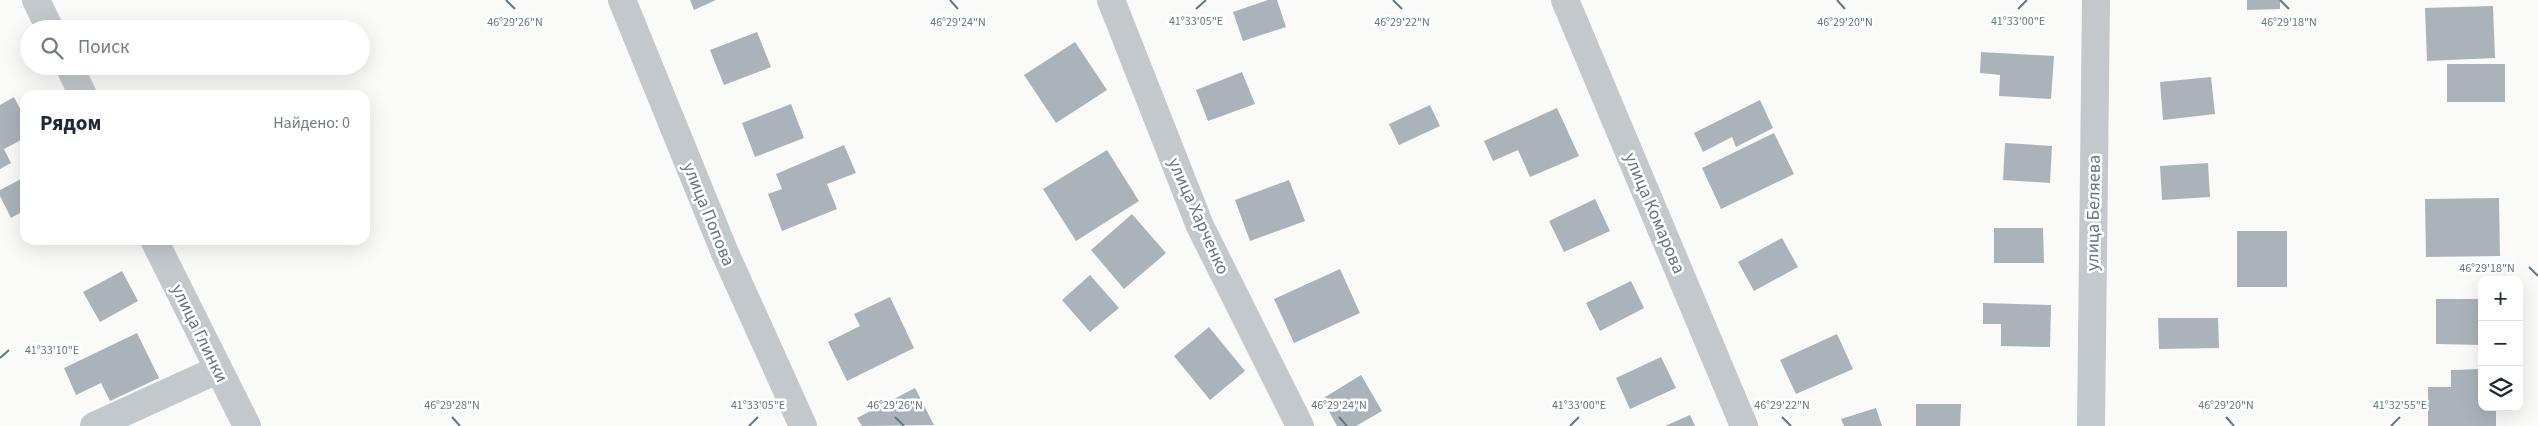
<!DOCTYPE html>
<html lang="ru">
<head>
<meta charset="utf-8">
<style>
  :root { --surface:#fff; --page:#f6f6f7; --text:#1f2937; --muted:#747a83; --line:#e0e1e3 }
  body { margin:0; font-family:"Source Sans 3",sans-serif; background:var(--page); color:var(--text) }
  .controls { position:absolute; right:15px; bottom:15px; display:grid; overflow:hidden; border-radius:10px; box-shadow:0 5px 20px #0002 }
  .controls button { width:45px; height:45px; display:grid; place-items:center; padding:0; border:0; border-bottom:1px solid var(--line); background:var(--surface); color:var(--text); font:25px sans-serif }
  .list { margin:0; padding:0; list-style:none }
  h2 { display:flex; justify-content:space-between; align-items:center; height:65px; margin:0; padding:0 20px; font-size:21px }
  h2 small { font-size:16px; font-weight:400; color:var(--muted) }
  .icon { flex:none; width:28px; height:28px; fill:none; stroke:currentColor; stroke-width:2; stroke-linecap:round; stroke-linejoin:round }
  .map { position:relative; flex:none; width:2538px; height:426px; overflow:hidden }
  .search { position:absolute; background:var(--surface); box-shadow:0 5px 20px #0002; left:20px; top:20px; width:350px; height:55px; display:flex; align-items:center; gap:12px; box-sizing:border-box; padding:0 18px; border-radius:28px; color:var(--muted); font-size:19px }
  .panel { position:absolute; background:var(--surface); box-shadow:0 5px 20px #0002; left:20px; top:90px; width:350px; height:155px; border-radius:15px }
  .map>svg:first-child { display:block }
  .building { fill:#aab3b9 }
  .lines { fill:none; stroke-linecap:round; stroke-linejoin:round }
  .minor { stroke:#c3c8cc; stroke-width:28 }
  .ticks { fill:none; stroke:#657683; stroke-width:2 }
  .labels { text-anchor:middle; stroke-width:5; stroke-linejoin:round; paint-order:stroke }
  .street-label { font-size:18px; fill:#657683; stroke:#fff }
  .ticks-label { font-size:12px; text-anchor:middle; fill:#657683; stroke:#fff; stroke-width:5; stroke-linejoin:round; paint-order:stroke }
</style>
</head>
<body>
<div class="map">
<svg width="2538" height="426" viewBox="0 0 2538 426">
  <rect width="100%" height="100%" fill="#fafaf8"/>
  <!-- building -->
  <path class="building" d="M690,0H716L694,10Z
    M1268,0H1277L1286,27L1243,41L1233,12Z
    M2247,0H2280V9L2247,10Z
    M2493,6L2495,58L2427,61L2425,8Z
    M757,32L771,67L724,85L710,50Z
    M1075,42L1107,90L1056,123L1024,75Z
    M1981,52L2054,56L2051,99L1999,96L2000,75L1980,73Z
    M2447,64H2505V102H2447Z
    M1242,72L1255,104L1208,121L1196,90Z
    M2211,77L2215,114L2163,120L2160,82Z
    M14,97L25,118V138L4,149L11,163L0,169V105Z
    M1760,100L1773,128L1736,147L1732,137L1703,152L1694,133Z
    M791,104L804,138L755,157L742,123Z
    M1430,105L1440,126L1399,145L1389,124Z
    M1557,108L1579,156L1530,177L1518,150L1493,161L1484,141Z
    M1774,133L1794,174L1721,209L1702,168Z
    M2005,143L2052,146L2050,183L2003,180Z
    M844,145L856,173L827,184L837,209L782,231L768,194L782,189L776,174Z
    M1107,150L1139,201L1076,241L1043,189Z
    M2208,163L2210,197L2162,200L2160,166Z
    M25,177V210L11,218L0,196V190Z
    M1289,180L1305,221L1250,241L1235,200Z
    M2499,198L2500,256L2426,257L2425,199Z
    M1595,199L1610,231L1564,252L1549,221Z
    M1132,214L1166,253L1124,289L1091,250Z
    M1994,228H2043L2044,263H1994Z
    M2237,231H2287V287H2237Z
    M1782,238L1798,267L1754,291L1738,262Z
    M1340,269L1360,313L1294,343L1274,299Z
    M122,271L138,301L100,322L83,292Z
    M1090,275L1119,308L1090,332L1062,300Z
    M1631,281L1644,308L1600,331L1586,303Z
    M890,297L914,348L847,381L828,342L860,326L854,314Z
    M2436,299H2482V345L2436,344Z
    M1983,303L2051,305L2050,347L2001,346V324H1983Z
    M2158,318H2218L2219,348L2159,349Z
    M1209,327L1245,371L1210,400L1174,356Z
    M137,333L159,378L110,401L101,383L76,395L64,368Z
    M1837,334L1853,369L1796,394L1780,360Z
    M1661,357L1676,388L1630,409L1616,378Z
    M2482,369V407H2496V426H2428V387H2451V370Z
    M1361,375L1382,411L1356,426H1337L1322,399Z
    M915,388L934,425L862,426L857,418Z
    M1916,404H1961L1960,426H1916Z
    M1876,408L1882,426H1844L1841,419Z
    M1690,415L1695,426H1665Z"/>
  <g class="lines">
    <!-- minor -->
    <path class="minor" d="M36,0L50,29
      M622,0L725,253L803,426
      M1111,0L1200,226L1300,426
      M1565,0L1744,426
      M69,66L83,95
      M154,240L247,426
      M94,426L217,370
      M2091,426L2096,0"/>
  </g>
  <!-- ticks -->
  <path class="ticks" d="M506,0L515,9M950,0L958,9M1393,0L1402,9M1837,0L1845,9M2280,0L2289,9M1196,9L1206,0M2018,9L2027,0M2529,267L2538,276M0,358L9,350M452,417L460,426M895,417L904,426M1339,417L1347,426M1782,417L1791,426M2226,417L2234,426M749,426L758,417M1570,426L1579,417M2391,426L2400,417"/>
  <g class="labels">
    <!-- street labels -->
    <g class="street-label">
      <text transform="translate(1655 213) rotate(67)" y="6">улица Комарова</text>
      <text transform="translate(2093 213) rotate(-89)" y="6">улица Беляева</text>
      <text transform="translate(709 214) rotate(68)" y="6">улица Попова</text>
      <text transform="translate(1199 216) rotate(66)" y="6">улица Харченко</text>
      <text transform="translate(200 333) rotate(64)" y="6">улица Глинки</text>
    </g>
  </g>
  <g class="ticks-label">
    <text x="2018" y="25">41°33'00"E</text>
    <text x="1196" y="25">41°33'05"E</text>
    <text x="515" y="26">46°29'26"N</text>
    <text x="958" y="26">46°29'24"N</text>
    <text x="1402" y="26">46°29'22"N</text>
    <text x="1845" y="26">46°29'20"N</text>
    <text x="2289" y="26">46°29'18"N</text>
    <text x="2487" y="272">46°29'18"N</text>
    <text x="52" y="354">41°33'10"E</text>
    <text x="452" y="409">46°29'28"N</text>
    <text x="895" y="409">46°29'26"N</text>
    <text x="1339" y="409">46°29'24"N</text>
    <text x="1782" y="409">46°29'22"N</text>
    <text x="2226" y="409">46°29'20"N</text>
    <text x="758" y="409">41°33'05"E</text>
    <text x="1579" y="409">41°33'00"E</text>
    <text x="2400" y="409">41°32'55"E</text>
  </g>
</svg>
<div class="controls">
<button>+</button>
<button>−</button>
<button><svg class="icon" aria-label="layers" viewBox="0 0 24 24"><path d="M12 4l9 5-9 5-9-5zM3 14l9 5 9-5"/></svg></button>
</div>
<div class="search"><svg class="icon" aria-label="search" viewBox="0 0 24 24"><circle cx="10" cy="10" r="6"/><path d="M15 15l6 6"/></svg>Поиск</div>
<section class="panel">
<h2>Рядом<small>Найдено: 0</small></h2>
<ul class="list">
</ul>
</section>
</div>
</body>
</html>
